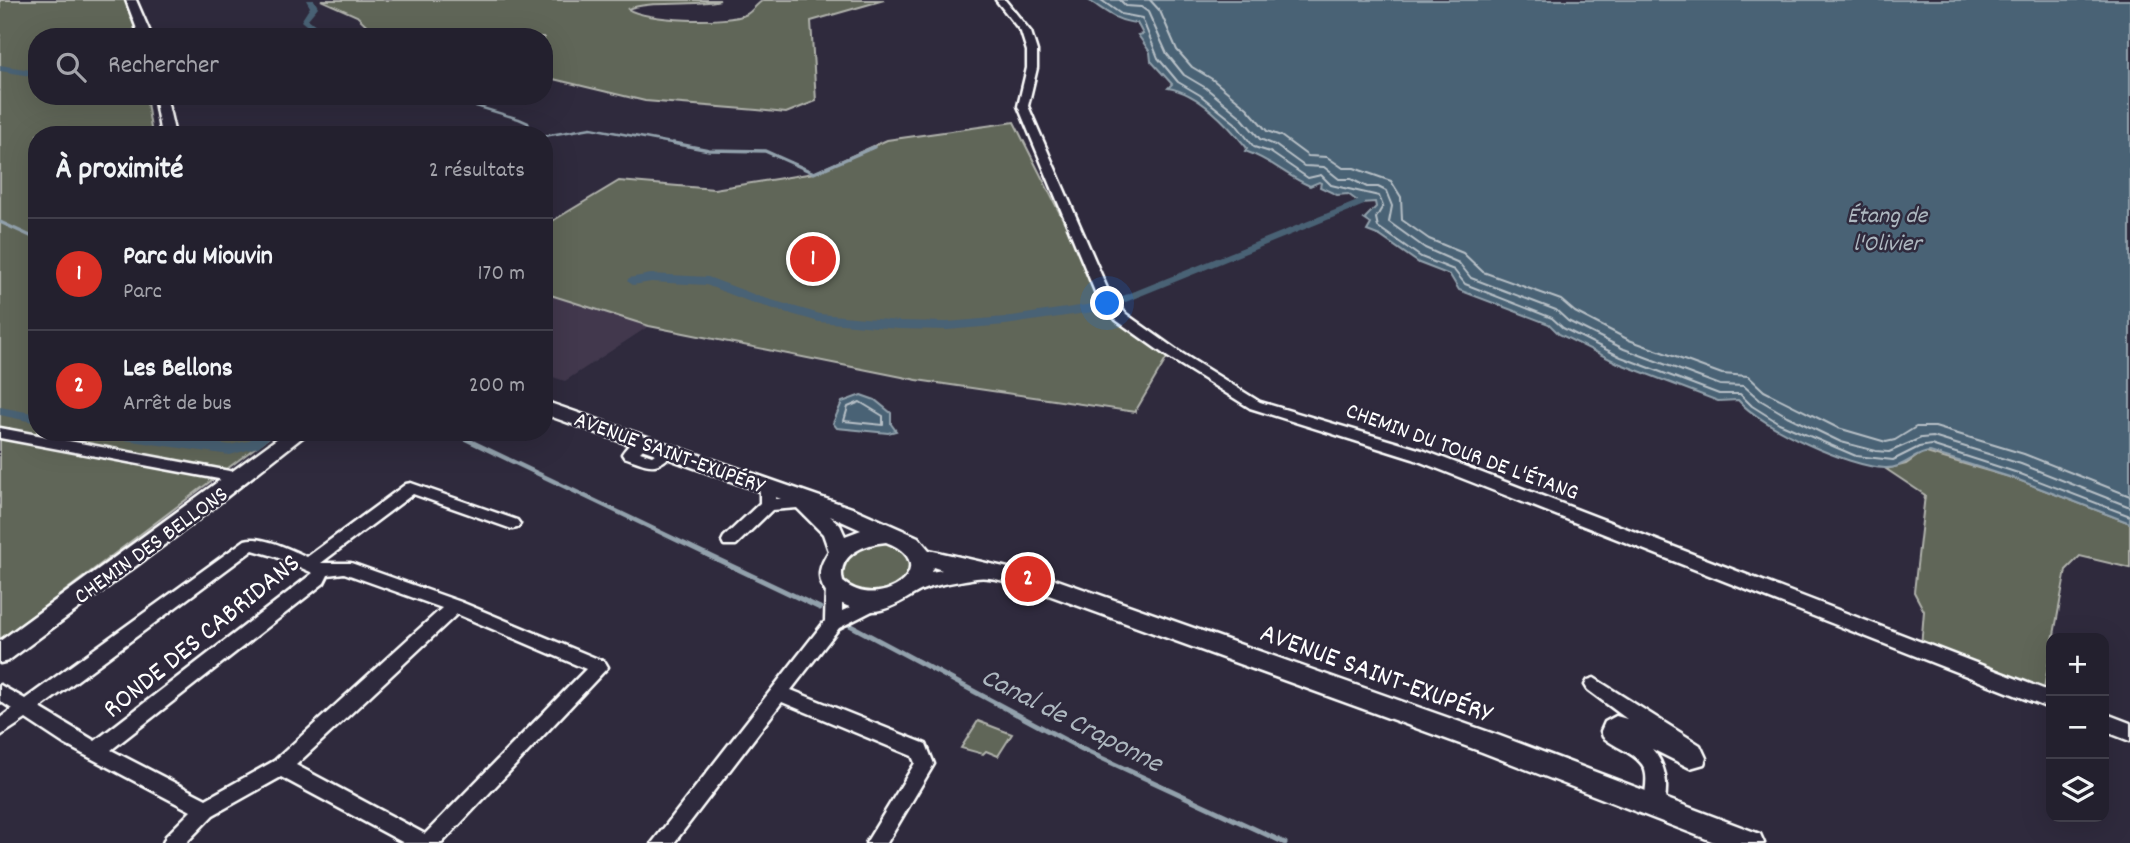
<!DOCTYPE html>
<html lang="fr">
<head>
<meta charset="utf-8">
<style>
  :root { --surface:#23202e; --page:#2f2d3a; --text:#f1f3f6; --muted:#a3a3aa; --line:#403e4a; --accent:#d93025 }
  body { margin:0; font-family:Dekko,sans-serif; background:var(--page); color:var(--text) }
  .controls { position:absolute; right:21px; bottom:21px; display:grid; overflow:hidden; border-radius:14px; box-shadow:0 7px 28px #0002 }
  .controls button { width:63px; height:63px; display:grid; place-items:center; padding:0; border:0; border-bottom:2px solid var(--line); background:var(--surface); color:var(--text); font:35px sans-serif }
  .you { position:absolute; left:1108px; top:304px; width:24px; height:24px; margin:-18px; border:5px solid #fff; border-radius:50%; background:#1a73e8; box-shadow:0 0 0 10px #1a73e833 }
  .badge { display:grid; place-items:center; width:46px; height:46px; border-radius:50%; background:var(--accent); color:#fff; font-size:23px; font-weight:700 }
  .pin { position:absolute; translate:-50% -50%; border:4px solid #fff; box-shadow:0 2px 7px #0006 }
  .list { margin:0; padding:0; list-style:none }
  h2 { display:flex; justify-content:space-between; align-items:center; height:91px; margin:0; padding:0 28px; font-size:30px }
  h2 small { font-size:23px; font-weight:400; color:var(--muted) }
  .list li { display:grid; grid-template-columns:46px 1fr auto; gap:21px; align-items:center; box-sizing:border-box; height:112px; padding:0 28px; border-top:2px solid var(--line) }
  .list b { display:block; font-size:26px; white-space:nowrap }
  .list p { margin:0; font-size:23px; white-space:nowrap; color:var(--muted) }
  .list em { font-size:23px; font-style:normal; color:var(--muted) }
  .icon { flex:none; width:38px; height:38px; fill:none; stroke:currentColor; stroke-width:2; stroke-linecap:round; stroke-linejoin:round }
  .map { position:relative; flex:none; width:2130px; height:843px; overflow:hidden }
  .search { position:absolute; background:var(--surface); box-shadow:0 7px 28px #0002; left:28px; top:28px; width:525px; height:77px; display:flex; align-items:center; gap:18px; box-sizing:border-box; padding:0 24px; border-radius:28px; color:var(--muted); font-size:26px }
  .panel { position:absolute; background:var(--surface); box-shadow:0 7px 28px #0002; left:28px; top:126px; width:525px; height:315px; border-radius:28px }
  .map>svg:first-child { display:block }
  .built { fill:#42394e }
  .green { fill:#606659; stroke:#b0b2ac; stroke-width:2 }
  .water { fill:#4a6274; stroke:#92a1ac; stroke-width:2 }
  .lines { fill:none; stroke-linecap:round; stroke-linejoin:round }
  .shore { stroke:#b7c0c7; stroke-width:2 }
  .stream-far3 { stroke:#92a1ac; stroke-width:2.5 }
  .stream-far2 { stroke:#92a1ac; stroke-width:3.5 }
  .stream-far1 { stroke:#92a1ac; stroke-width:4.5 }
  .stream { stroke:#92a1ac; stroke-width:5 }
  .canal { fill:#4a6274; fill-rule:evenodd }
  .minor-casing { stroke:#fff; stroke-width:5 }
  .tertiary-casing { stroke:#fff; stroke-width:5 }
  .secondary-casing { stroke:#fff; stroke-width:5 }
  .minor { fill:#2f2a3d; fill-rule:evenodd }
  .tertiary { fill:#2f2a3d; fill-rule:evenodd }
  .secondary { fill:#2f2a3d; fill-rule:evenodd }
  .labels { text-anchor:middle; stroke-width:5; stroke-linejoin:round; paint-order:stroke }
  .street-label { font-size:23px; fill:#fff; stroke:#2f2a3d }
  .water-label { font-size:24px; font-style:italic; fill:#aeb8c0; stroke:#2f2a3d }
  .near-street-label { font-size:28px; fill:#fff; stroke:#2f2a3d }
  .near-water-label { font-size:28px; font-style:italic; fill:#aeb8c0; stroke:#2f2a3d }
</style>
</head>
<body>
<div class="map">
<svg width="2130" height="843" viewBox="0 0 2130 843">
  <rect width="100%" height="100%" fill="#2f2a3d"/>
  <filter id="ink" filterUnits="userSpaceOnUse"><feTurbulence type="fractalNoise" baseFrequency=".0143" numOctaves="2"/><feDisplacementMap in="SourceGraphic" scale="14" xChannelSelector="R" yChannelSelector="G"/><feConvolveMatrix kernelMatrix="1 2 1 2 8 2 1 2 1" color-interpolation-filters="sRGB"/></filter>
  <g filter="url(#ink)">
    <!-- built -->
    <path class="built" d="M547,292L649,326L565,381L544,374V293Z"/>
    <!-- green -->
    <path class="green" d="M0,0H130L136,37H37V96H146L152,135H37V432H276L0,640Z
      M321,0H720C693,7 648,0 628,9C644,21 728,24 747,14C752,11 757,4 763,0H884L811,21L816,101L786,113L757,110L645,101L549,78L544,77V37H437L419,30L379,37L357,16Z
      M1014,122L1106,305L1168,356L1135,412L917,380L649,326L544,293V226L619,181L714,189L814,173L887,140Z
      M1923,452L2016,479L2130,523V568L2080,556L2066,570L2043,694L1921,647L1924,611L1914,592L1925,495L1886,469L1906,464Z
      M884,541L897,544L913,564C911,568 910,575 907,579C891,601 851,597 839,576L843,559L869,542Z
      M978,721L1012,734L998,756L986,751L983,754L961,748Z"/>
    <!-- water -->
    <path class="water" d="M1088,0H2130V523L2016,479L1930,452C1915,452 1904,469 1885,468C1849,467 1761,427 1738,400L1718,401L1618,363L1559,334L1549,324L1459,290L1450,275L1419,263L1380,236L1367,231L1371,224L1364,219L1376,207L1375,202L1360,203L1348,194L1337,195L1320,187L1321,183L1319,182L1310,186C1286,176 1272,160 1245,151L1247,148C1228,125 1199,93 1168,88L1172,84L1151,61L1150,52L1138,35L1143,34L1137,23C1115,21 1106,11 1088,0Z
      M861,395L875,400L891,413V424L896,431L888,433L837,428L833,423L842,402Z"/>
    <g class="lines">
      <!-- shore -->
      <path class="shore" d="M1101,0L1121,14L1142,18L1158,58L1178,82L1200,95L1235,123L1254,147L1270,152L1308,178L1321,175L1331,185L1379,196L1383,206L1376,218L1378,227L1421,257L1454,270L1465,284L1552,318L1563,328L1621,357L1719,394H1740L1752,406L1779,423L1856,456L1893,460L1919,447L1931,445L2018,473L2130,516
        M1120,0L1126,6L1141,7L1148,12L1167,54L1184,75L1206,88L1240,116L1260,139L1275,145L1304,166L1324,167L1339,179H1351L1367,187H1378L1386,191L1392,206L1389,222L1425,248L1459,263L1471,278L1556,310L1568,321L1624,349L1720,385L1744,386L1760,400L1787,416L1841,442L1876,451L1889,452L1921,438L1933,437L2021,464L2130,507
        M1150,0L1160,11L1177,50L1192,67L1212,79L1247,108L1267,131L1281,136L1308,156L1327,157L1343,168H1354L1391,181L1401,197L1402,220L1429,239L1463,253L1483,272L1561,300L1575,312L1629,340L1722,374L1748,376L1764,391L1838,428L1886,442L1895,440L1916,427H1935L2024,454L2130,496
        M860,402L883,416V425L844,421L848,407Z"/>
      <!-- stream-far3 -->
      <path class="stream-far3" d="M443,96L519,119L528,123L532,135
        M544,136L591,128L682,145"/>
      <!-- stream-far2 -->
      <path class="stream-far2" d="M673,143L709,150L765,151L814,173L874,147
        M0,222L37,239"/>
      <!-- stream-far1 -->
      <path class="stream-far1" d="M451,432L710,556"/>
      <!-- stream -->
      <path class="stream" d="M706,554L820,608
        M846,623L1082,749L1285,843"/>
      <!-- canal -->
      <path class="canal" d="M306,0H314L318,7L308,19L331,37H321L301,21L310,7Z
        M0,65L37,71V77L0,71Z
        M1360,200L1364,201V205L1123,303L1119,304L1113,300Z
        M651,274L708,277L761,297L820,314L899,321L947,322L1005,317L1100,303L1106,307L1100,311L1005,325L947,330L899,329L819,322L753,303L706,285L651,282L633,285L627,281L629,278Z
        M0,407L37,414V423L0,415Z
        M96,432H138L230,445L248,441L260,432H277L258,447L230,455L103,437Z"/>
      <!-- minor casing -->
      <g class="minor-casing">
        <path id="minor" d="M0,428L240,473L247,478L240,483L0,438Z
          M643,437L650,442L640,452L652,456L668,445L675,450C657,473 648,465 624,457L622,454C626,447 635,439 643,437Z
          M762,479L773,486L776,499H810L813,503L810,507L772,510L736,545H724L722,541L724,537L760,503V491L755,484Z
          M411,483L517,520L520,524L517,528L512,529L413,494L321,563H351L461,602L605,662L608,667L442,843H404L281,777L213,815L186,843H163L166,836L191,811L64,744L26,719L0,736V718L12,709L0,701V685L25,699L245,540C261,535 292,550 307,557L406,484ZM253,550L274,556L313,573L95,741L40,708ZM344,573L442,608L274,761L206,799L111,750L324,583L328,575ZM457,614L586,669L425,834L296,765Z
          M834,581L840,583L842,587V611L874,597L880,599L882,603L880,607L839,628L791,690L926,744L934,764L887,843H866L915,763L912,756L782,702L674,843H652L825,621L826,587L828,583Z
          M1594,678L1700,745L1706,758L1704,764L1690,768L1652,749C1667,765 1670,792 1661,812L1654,815L1647,812C1640,797 1653,777 1641,763C1631,751 1614,747 1603,737L1601,731L1605,722L1616,716L1627,719L1588,690L1585,685L1588,680Z"/>
      </g>
      <!-- tertiary casing -->
      <g class="tertiary-casing">
        <path id="tertiary" d="M996,0H1005L1031,32L1037,51V68L1028,106L1109,293L1126,314L1178,351L1260,402L1425,451L2051,692V709L1413,459L1250,408L1168,357L1116,320L1096,294L1018,106L1027,68V51L1021,32Z
          M2104,713L2130,723V741L2104,731Z"/>
      </g>
      <!-- secondary casing -->
      <g class="secondary-casing">
        <path id="secondary" d="M126,0H136L152,37H140Z
          M154,96H166L175,135H161Z
          M544,401L855,509L918,537L929,550L1052,578L1500,736L1760,834L1764,843H1717L1482,752L1029,588C1014,584 990,575 976,578C961,581 931,585 918,592C892,607 878,618 847,606C838,602 831,599 825,591C816,576 820,565 829,551L823,534L792,503L544,414ZM830,516L861,530L845,536L840,525ZM886,542C946,565 880,614 843,582C836,555 864,544 886,542ZM933,567L942,570L931,572Z
          M286,432H309L191,525L8,661L0,663V641Z"/>
      </g>
      <!-- minor -->
      <use href="#minor" class="minor"/>
      <!-- tertiary -->
      <use href="#tertiary" class="tertiary"/>
      <!-- secondary -->
      <use href="#secondary" class="secondary"/>
    </g>
  </g>
  <g class="labels">
    <!-- street labels -->
    <g class="street-label">
      <text transform="translate(1463 450) rotate(20)" y="8">CHEMIN DU TOUR DE L'ÉTANG</text>
      <text transform="translate(670 451) rotate(20)" y="8">AVENUE SAINT-EXUPÉRY</text>
      <text transform="translate(150 544) rotate(-36)" y="8">CHEMIN DES BELLONS</text>
    </g>
    <!-- water labels -->
    <g class="water-label">
      <text x="1887" y="222">Étang de<tspan x="1887" dy="28">l'Olivier</tspan></text>
    </g>
    <!-- near-street labels -->
    <g class="near-street-label">
      <text transform="translate(200 634) rotate(-39)" y="10">RONDE DES CABRIDANS</text>
      <text transform="translate(1377 671) rotate(20)" y="10">AVENUE SAINT-EXUPÉRY</text>
    </g>
    <!-- near-water labels -->
    <g class="near-water-label">
      <text transform="translate(1073 718) rotate(27)" y="10">Canal de Craponne</text>
    </g>
  </g>
</svg>
<div class="controls">
<button>+</button>
<button>−</button>
<button><svg class="icon" aria-label="layers" viewBox="0 0 24 24"><path d="M12 4l9 5-9 5-9-5zM3 14l9 5 9-5"/></svg></button>
</div>
<div class="you"></div>
<div class="pin badge" style="left:813px;top:259px">1</div>
<div class="pin badge" style="left:1028px;top:579px">2</div>
<div class="search"><svg class="icon" aria-label="search" viewBox="0 0 24 24"><circle cx="10" cy="10" r="6"/><path d="M15 15l6 6"/></svg>Rechercher</div>
<section class="panel">
<h2>À proximité<small>2 résultats</small></h2>
<ul class="list">
<li><span class="badge">1</span><div><b>Parc du Miouvin</b><p>Parc</p></div><em>170 m</em></li>
<li><span class="badge">2</span><div><b>Les Bellons</b><p>Arrêt de bus</p></div><em>200 m</em></li>
</ul>
</section>
</div>
</body>
</html>
